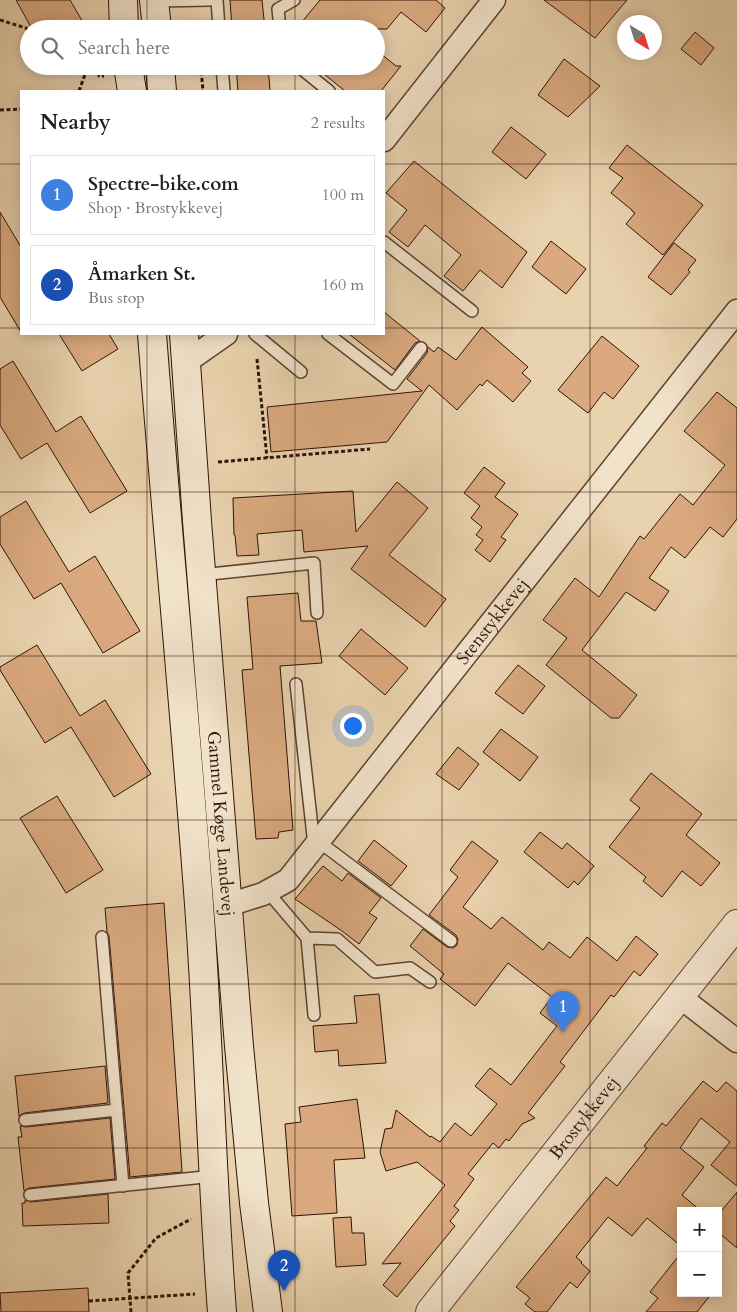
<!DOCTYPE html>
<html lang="en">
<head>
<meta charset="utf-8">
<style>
  :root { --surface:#fff; --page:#f2f2f2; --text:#202124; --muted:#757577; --line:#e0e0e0; --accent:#b45309 }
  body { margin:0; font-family:Cardo,serif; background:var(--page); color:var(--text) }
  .controls { position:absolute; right:15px; bottom:15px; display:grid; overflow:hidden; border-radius:0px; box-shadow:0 2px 12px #0003 }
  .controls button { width:45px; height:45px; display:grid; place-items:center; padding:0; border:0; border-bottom:1px solid var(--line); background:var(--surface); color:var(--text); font:25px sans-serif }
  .compass { position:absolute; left:617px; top:15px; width:45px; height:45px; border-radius:50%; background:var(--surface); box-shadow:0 2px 12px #0003; rotate:142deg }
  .you { position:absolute; left:352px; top:725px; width:18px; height:18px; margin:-12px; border:4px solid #fff; border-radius:50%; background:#1a73e8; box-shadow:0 0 0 8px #1a73e833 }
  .badge { display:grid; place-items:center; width:32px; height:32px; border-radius:50%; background:var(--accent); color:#fff; font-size:16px; font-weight:700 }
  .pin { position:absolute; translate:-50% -41px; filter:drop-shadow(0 1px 2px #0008) }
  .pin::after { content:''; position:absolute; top:26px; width:18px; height:15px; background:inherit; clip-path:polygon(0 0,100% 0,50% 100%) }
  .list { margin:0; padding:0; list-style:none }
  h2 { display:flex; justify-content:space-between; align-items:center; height:65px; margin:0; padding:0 20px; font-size:21px }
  h2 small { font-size:16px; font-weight:400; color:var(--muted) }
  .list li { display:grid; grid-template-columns:32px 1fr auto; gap:15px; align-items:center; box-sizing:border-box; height:80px; margin:0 10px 10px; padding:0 10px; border:1px solid var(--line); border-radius:0px }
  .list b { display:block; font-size:19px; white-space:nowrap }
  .list p { margin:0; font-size:16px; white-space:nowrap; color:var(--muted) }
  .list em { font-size:16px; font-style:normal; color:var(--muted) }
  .icon { flex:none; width:28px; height:28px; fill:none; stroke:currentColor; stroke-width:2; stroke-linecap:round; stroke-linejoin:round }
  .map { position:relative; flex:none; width:737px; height:1312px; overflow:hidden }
  .search { position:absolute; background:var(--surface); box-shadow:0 2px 12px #0003; left:20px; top:20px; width:365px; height:55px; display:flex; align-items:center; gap:12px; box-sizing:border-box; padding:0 18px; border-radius:28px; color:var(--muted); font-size:19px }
  .panel { position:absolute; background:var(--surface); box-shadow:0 2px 12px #0003; left:20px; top:90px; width:365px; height:245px; border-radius:0px }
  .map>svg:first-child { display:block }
  .building { fill:#daa97f; stroke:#2e1308 }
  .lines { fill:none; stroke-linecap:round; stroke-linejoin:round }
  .service-casing { stroke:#5d4332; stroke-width:14 }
  .minor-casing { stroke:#5d4332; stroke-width:25 }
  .tertiary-casing { stroke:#5d4332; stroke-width:30 }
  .secondary-casing { stroke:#2e1308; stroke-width:30 }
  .path { stroke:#2e1308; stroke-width:3; stroke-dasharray:4 2.5; stroke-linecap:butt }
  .service { stroke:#f1e2ca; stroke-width:11 }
  .minor { stroke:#f1e2ca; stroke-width:22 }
  .tertiary { stroke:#f1e2ca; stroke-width:28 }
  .secondary { stroke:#f1e2ca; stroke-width:28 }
  .grid { fill:none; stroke:#2e1308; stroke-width:1; stroke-opacity:0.55 }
  .labels { text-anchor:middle; stroke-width:5; stroke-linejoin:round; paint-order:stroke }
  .street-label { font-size:18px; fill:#2e1308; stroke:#f1e2ca }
</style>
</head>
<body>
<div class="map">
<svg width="737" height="1312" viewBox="0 0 737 1312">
  <rect width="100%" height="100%" fill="#e9d2ae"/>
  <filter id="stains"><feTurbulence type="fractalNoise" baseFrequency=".004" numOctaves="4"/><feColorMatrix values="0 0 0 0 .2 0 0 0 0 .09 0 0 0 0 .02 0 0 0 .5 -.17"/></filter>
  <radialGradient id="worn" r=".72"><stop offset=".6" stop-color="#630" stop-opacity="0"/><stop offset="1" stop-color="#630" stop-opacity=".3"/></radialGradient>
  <!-- building -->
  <path class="building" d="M16,0H70L87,29H32Z
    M230,0H262L265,29H232Z
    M320,0H436L445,8L426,32L401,12L387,29H296Z
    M544,0H627L595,38Z
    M695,32L714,48L701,65L681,49Z
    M376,50L396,66H401L381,91H345L314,66H376Z
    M564,59L600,86L568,117L538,95Z
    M236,66H268L270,91H238Z
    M511,127L546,154L526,179L492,152Z
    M627,145L703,205L663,255L626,224L635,213L632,211V210L611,193L623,178L609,168Z
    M414,161L527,252L502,288L480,270L463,291L444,276L461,255L425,225L408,247L389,232L407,210L386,193Z
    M0,212L21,247V332L0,297Z
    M551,241L586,269L566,294L532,267Z
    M674,243L696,260L688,270L690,272L671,295L648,277Z
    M384,312L420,341L415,343L395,370L349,334H384Z
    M482,327L528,367L522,373L531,381L513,402L487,380L482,386L480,384L457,410L429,385L387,442L271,452L267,407L422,391L407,379L427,353L428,347L434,352L438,347L456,360Z
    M59,334H109L118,349L82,371Z
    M602,336L639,366L613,399L604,392L588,413L558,390Z
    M13,361L56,432L81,416L127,491L90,513L47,443L21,459L0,425V369Z
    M717,392L737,408V519L723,537L710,527L685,558L671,547L649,578L669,591L655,611L626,592L582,650L637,695L619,718H611L546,665L567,638L543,620L575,578L599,597L640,536L644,539L680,494L693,505L725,465L684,431Z
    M484,467L505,483L495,497L518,514L501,537L506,540L490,562L475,550L483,540L476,535L482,527L471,518L480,506L464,493Z
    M397,482L428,508L389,555L446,599L425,627L351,569L368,546L304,552L302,530L257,534L259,555L237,556L235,535H234L233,498L353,491L356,532Z
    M26,501L69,572L95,556L140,631L103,653L61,583L34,599L0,544V517Z
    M298,593L301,621H316L322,663L280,666L293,830L279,832L278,838L256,839L242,670L253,669L247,597Z
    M361,629L408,668L385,695L339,656Z
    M37,645L80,716L105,700L151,774L114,797L71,727L45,743L0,670V667Z
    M518,665L545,686L523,714L495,693Z
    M501,729L538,757L520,781L483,752Z
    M458,747L479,764L459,790L436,774Z
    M651,773L702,814L686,835L720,863L701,886L682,871L662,897L643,881L646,877L609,847L640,808L630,800Z
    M57,796L103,870L66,893L20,818Z
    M540,832L562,849L567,843L594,866L578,885L574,881L568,888L524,852Z
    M374,840L407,866L391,886L358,861Z
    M472,841L498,861L463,907L491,929L502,917L543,950L549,942L570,958L587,937L617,961L636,936L658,954L640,976L634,971L614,997L611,995L560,1062L565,1066L528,1113L535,1118L522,1124L509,1141L506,1139L499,1148L493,1143L468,1174L474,1179L454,1206L459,1210L450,1221L455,1226L397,1297L383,1285L401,1263L382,1264L445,1185L417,1162L386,1171L380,1152L385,1129L392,1128L396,1110L430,1137L431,1136L440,1142L455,1123L471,1136L497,1104L475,1086L490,1068L511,1085L557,1026L540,1013L552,997L508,963L475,1006L440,979L444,974L410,946L423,929L447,947L453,948L457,945L458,939L456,935L429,915L458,877L450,870Z
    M323,866L342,881L348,873L381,898L369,913L377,918L359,944L342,931L295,899Z
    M164,903L182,1172L130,1177L109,936L107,932L105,908Z
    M379,994L386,1063L339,1066L338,1050L315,1052L313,1026L357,1023L354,996Z
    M105,1066L108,1103L24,1113L19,1116L15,1076Z
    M703,1081L717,1092L726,1082L737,1091V1186L711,1165L730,1142L701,1118L680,1148L704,1167L682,1195L701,1211H681V1246L647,1218L632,1236L608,1217L576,1257L582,1262L581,1263L590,1271L577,1288L570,1282L547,1312H535L525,1304L530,1298L516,1287L606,1177L617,1186L647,1148L644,1146L662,1123L666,1126Z
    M357,1099L365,1158L334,1160L337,1213L292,1216L285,1124L301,1122L299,1107Z
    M110,1118L115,1179L29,1188L24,1191L18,1137H22L20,1126L26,1127Z
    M737,1192V1248L718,1232V1215Z
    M108,1194L109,1223L23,1226L22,1203H25V1200L31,1202Z
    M351,1217L352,1233H364L366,1265L336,1267L333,1218Z
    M681,1253V1293H712L697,1312H646L658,1298L650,1292Z
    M88,1288L89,1312H1L0,1293Z"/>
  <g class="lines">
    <!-- service casing -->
    <g class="service-casing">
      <path id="service" d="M217,0L219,29
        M155,1L210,0
        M280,29L278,9L294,0
        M222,66L224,91
        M298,66L329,91
        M384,242L472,311
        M255,334L301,372
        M328,334L393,384L421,348
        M201,575L314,563L317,613
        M296,684L314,845
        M318,841L451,941
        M267,891L307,938L337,939L375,972L410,968L430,982
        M102,937L123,1186
        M307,938L314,1015
        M25,1120L117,1110
        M30,1195L214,1176"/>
    </g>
    <!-- minor casing -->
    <g class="minor-casing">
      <g id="minor">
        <path d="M384,140L494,0"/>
        <path d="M186,362L226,334"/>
        <path id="s1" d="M228,905L263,894L288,880L737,311"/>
        <path d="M680,997L737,1041"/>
      </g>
    </g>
    <!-- tertiary casing -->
    <g class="tertiary-casing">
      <g id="tertiary">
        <path id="s2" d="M430,1312L737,924"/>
      </g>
    </g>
    <!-- secondary casing -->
    <g class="secondary-casing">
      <g id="secondary">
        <path d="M123,0L124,29"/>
        <path d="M154,0L157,29"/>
        <path d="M128,66L132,91"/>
        <path d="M160,66L162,91"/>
        <path d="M152,334C167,529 186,723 200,918C209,1049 212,1181 222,1312"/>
        <path id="s3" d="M184,334L197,521L239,1046L254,1203L268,1312"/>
      </g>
    </g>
    <!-- path -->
    <path class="path" d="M0,20L26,28L29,32
      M51,66L53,70L59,66
      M98,66L99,76H104
      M185,69L201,68L203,91H202
      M79,91L88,66
      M0,110L21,109
      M257,359L267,458
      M218,462L370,449
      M89,1301L195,1294
      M131,1312L128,1273L156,1238L191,1219"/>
    <!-- service -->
    <use href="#service" class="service"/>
    <!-- minor -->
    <use href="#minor" class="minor"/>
    <!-- tertiary -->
    <use href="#tertiary" class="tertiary"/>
    <!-- secondary -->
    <use href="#secondary" class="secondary"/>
  </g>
  <!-- grid -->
  <path class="grid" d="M147,0V29M295,0V29M442,0V1312M590,0V1312M147,66V91M295,66V91M0,164H21M384,164H737M0,328H21M384,328H737M147,334V1312M295,334V1312M0,492H737M0,656H737M0,820H737M0,984H737M0,1148H737"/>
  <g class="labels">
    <!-- street labels -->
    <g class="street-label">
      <text dy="6" stroke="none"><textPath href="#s1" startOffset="395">Stenstykkevej</textPath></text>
      <text dy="6" stroke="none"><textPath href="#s3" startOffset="491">Gammel Køge Landevej</textPath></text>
      <text dy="6" stroke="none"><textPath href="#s2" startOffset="248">Brostykkevej</textPath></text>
    </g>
  </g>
  <rect width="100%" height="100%" filter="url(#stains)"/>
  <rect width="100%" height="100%" fill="url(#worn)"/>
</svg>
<div class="controls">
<button>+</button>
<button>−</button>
</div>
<svg class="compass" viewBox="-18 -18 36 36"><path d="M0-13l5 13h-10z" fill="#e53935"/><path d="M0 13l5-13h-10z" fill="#757577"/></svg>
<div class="you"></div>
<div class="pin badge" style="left:563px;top:1032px;background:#3f7fe0">1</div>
<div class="pin badge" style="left:284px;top:1291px;background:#1a4fb4">2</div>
<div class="search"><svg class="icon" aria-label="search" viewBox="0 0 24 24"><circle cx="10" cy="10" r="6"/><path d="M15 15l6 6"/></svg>Search here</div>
<section class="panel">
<h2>Nearby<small>2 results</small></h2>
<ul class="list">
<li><span class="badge" style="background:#3f7fe0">1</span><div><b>Spectre-bike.com</b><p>Shop · Brostykkevej</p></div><em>100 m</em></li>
<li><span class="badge" style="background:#1a4fb4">2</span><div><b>Åmarken St.</b><p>Bus stop</p></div><em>160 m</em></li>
</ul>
</section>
</div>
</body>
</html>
